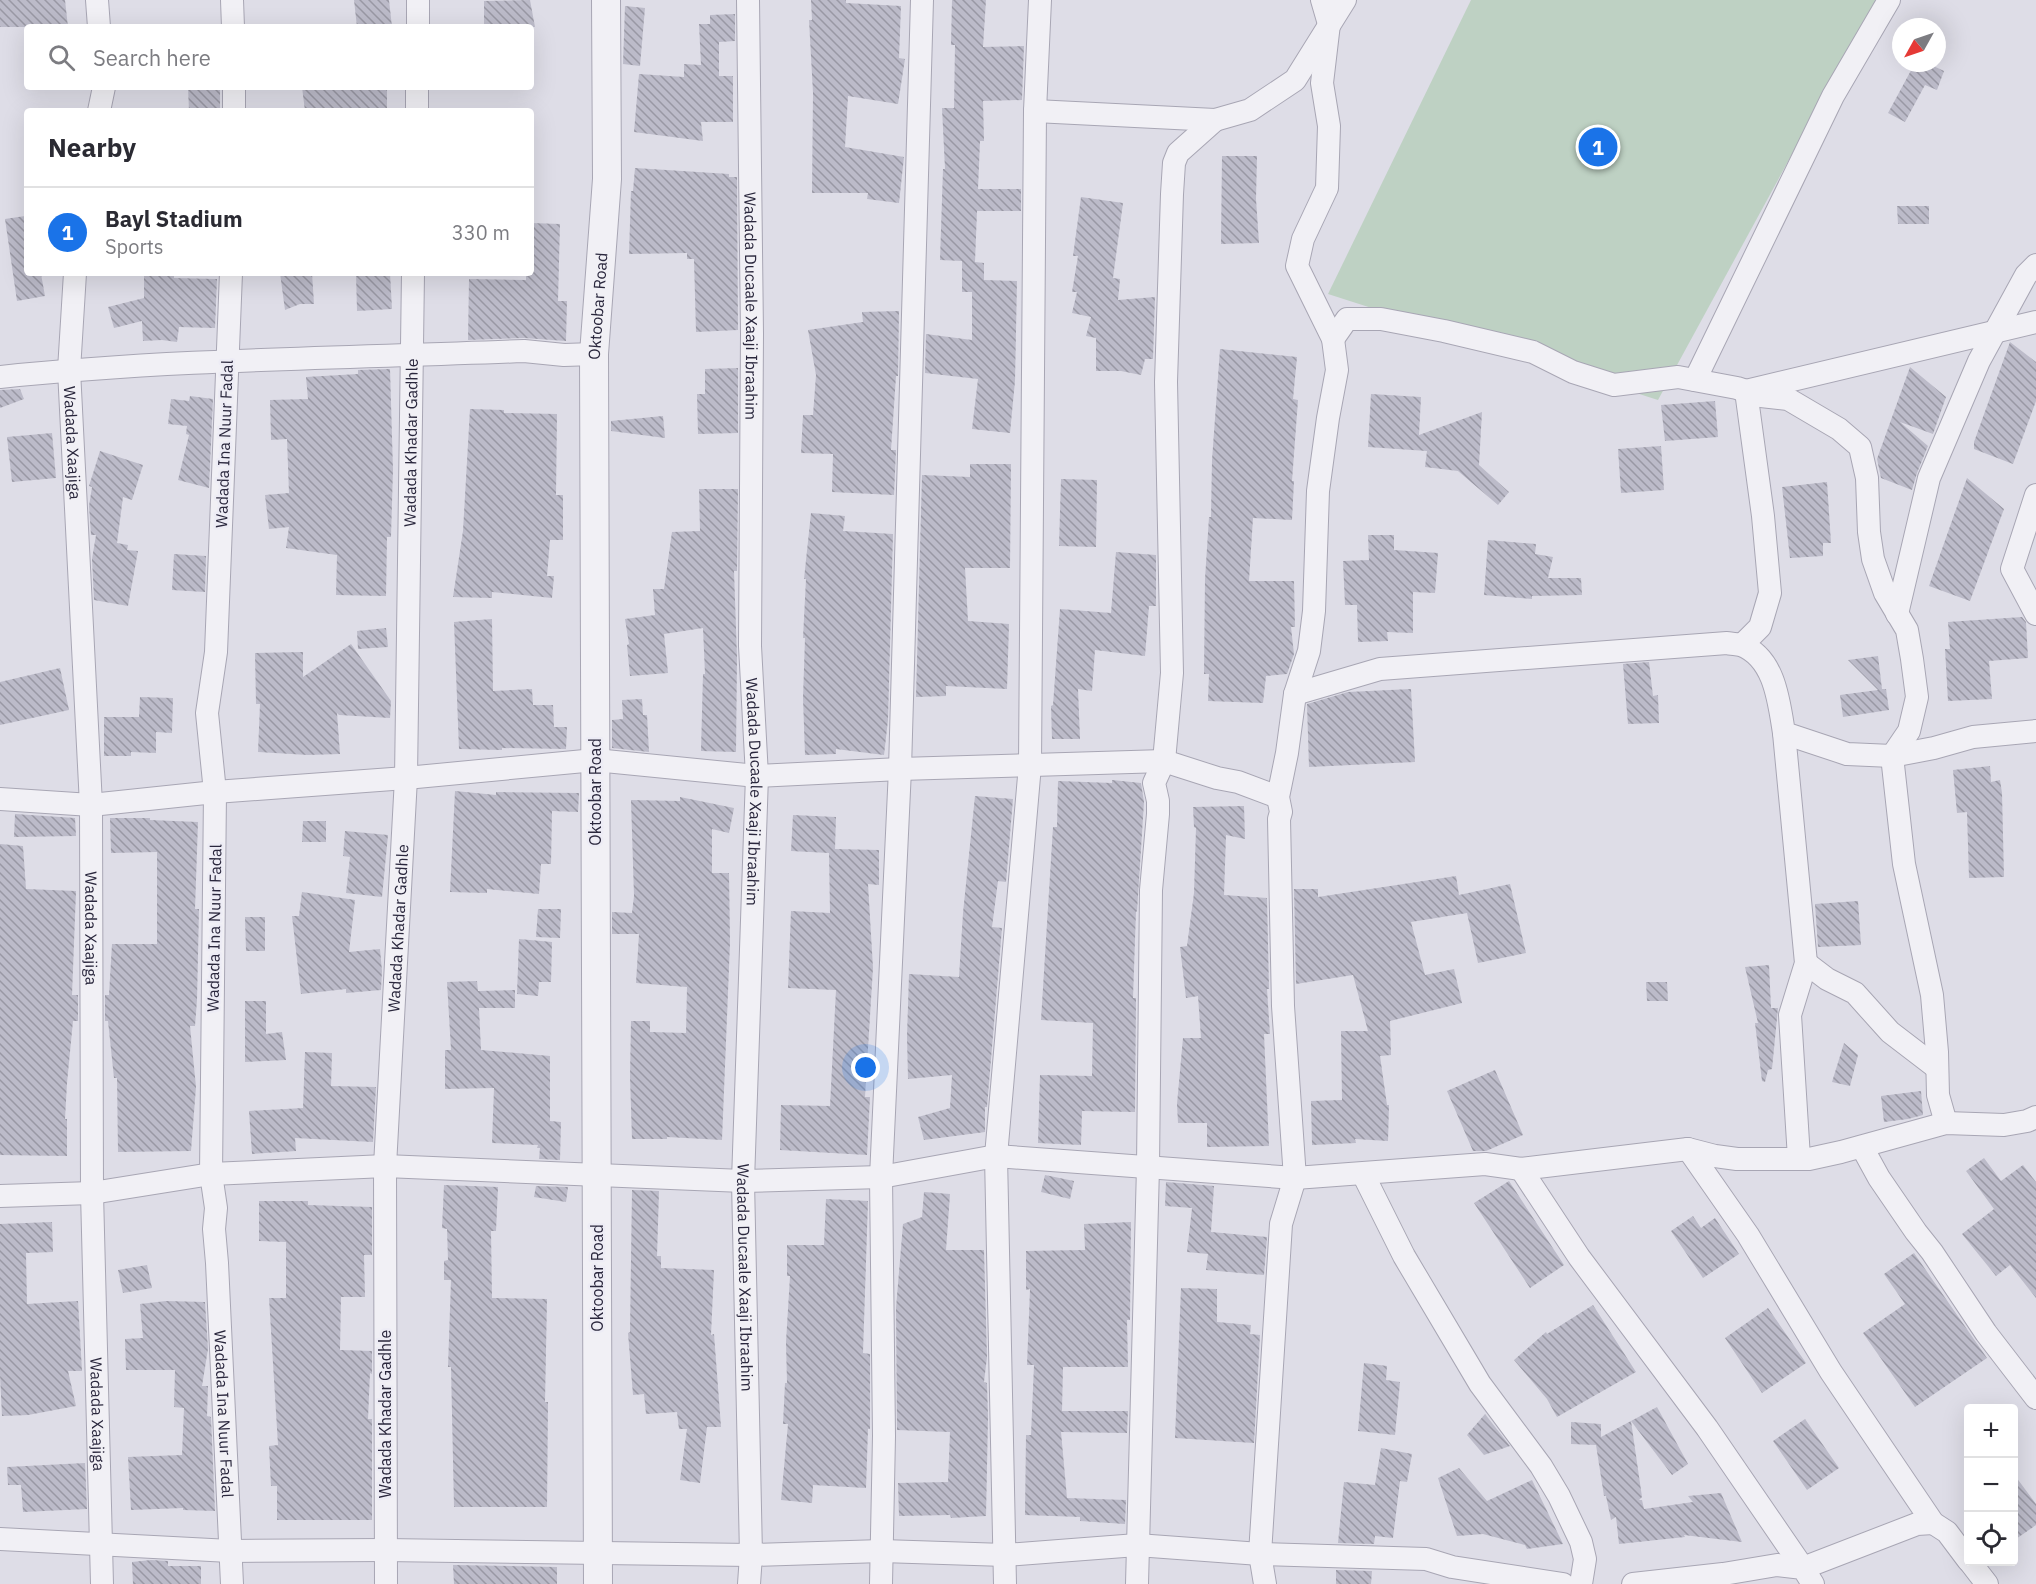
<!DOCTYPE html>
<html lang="en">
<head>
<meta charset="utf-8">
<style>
  :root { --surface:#fff; --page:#f2f2f3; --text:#2b2b33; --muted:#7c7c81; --line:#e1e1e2; --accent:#1a73e8 }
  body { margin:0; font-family:"IBM Plex Sans",sans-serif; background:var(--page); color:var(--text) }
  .controls { position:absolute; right:18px; bottom:18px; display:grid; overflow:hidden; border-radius:6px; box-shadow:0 6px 24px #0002 }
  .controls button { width:54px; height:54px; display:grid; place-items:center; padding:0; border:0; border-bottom:2px solid var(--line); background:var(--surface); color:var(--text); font:30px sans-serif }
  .compass { position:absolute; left:1892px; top:18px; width:54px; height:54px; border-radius:50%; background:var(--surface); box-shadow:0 6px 24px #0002; rotate:230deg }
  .you { position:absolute; left:866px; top:1068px; width:21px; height:21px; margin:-15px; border:4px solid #fff; border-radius:50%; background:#1a73e8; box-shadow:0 0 0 9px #1a73e833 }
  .badge { display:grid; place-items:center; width:39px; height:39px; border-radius:50%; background:var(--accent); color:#fff; font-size:20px; font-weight:700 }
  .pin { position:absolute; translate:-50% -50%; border:3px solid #fff; box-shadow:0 2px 6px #0006 }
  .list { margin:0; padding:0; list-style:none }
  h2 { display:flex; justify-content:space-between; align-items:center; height:78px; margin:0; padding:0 24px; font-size:26px }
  h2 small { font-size:20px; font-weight:400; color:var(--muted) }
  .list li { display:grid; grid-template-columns:39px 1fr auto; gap:18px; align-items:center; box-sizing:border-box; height:90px; padding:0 24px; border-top:2px solid var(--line) }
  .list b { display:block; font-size:22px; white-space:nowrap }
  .list p { margin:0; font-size:20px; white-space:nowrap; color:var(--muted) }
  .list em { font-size:20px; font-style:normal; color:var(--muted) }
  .icon { flex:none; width:33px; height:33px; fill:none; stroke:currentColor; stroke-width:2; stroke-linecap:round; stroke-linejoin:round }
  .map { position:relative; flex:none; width:2036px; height:1584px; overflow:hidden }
  .search { position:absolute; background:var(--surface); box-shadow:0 6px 24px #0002; left:24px; top:24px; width:510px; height:66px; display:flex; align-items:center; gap:15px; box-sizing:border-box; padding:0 21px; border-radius:6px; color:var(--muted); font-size:22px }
  .panel { position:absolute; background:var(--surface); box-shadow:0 6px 24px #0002; left:24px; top:108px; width:510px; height:168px; border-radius:6px }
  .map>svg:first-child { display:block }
  .green { fill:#bed1c3 }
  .building { fill:url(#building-back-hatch) }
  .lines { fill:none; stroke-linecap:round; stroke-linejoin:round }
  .minor-casing { stroke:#a8a6b4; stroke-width:24 }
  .tertiary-casing { stroke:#a8a6b4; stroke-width:30 }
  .minor { stroke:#f1f0f5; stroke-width:22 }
  .tertiary { stroke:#f1f0f5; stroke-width:28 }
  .labels { text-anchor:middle; stroke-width:5; stroke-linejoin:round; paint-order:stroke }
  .street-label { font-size:16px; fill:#2a273d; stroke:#edecf5 }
</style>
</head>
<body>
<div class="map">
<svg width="2036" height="1584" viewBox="0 0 2036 1584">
  <defs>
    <pattern id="building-back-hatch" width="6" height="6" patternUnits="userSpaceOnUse" patternTransform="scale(1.5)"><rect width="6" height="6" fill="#bcbbc9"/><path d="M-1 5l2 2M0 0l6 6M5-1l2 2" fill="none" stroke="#9998a4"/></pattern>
  </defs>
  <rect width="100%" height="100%" fill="#dedde7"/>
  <!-- green -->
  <path class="green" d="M1471,0H1876L1658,400L1328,294Z"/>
  <!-- building -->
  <path class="building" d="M0,0H65L68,27H0Z
    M354,0H389L392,27H357Z
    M530,0L535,27H484V1Z
    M811,0H846V3L901,6L899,58L905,59L898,104L848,96L845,147L904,157L899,203L867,199L868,193H812L813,93L809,20H812Z
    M952,0H986L983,47L1024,46L1022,100L983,101L984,141H980L978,189H1021V211H977L975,262L984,263V280L1017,281L1015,381L1010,433L972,429L978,379L925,373L926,334L972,340V292H962V261L940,260L943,169H945L942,108H954L955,45H951Z
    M625,6L645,8L640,66L623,64Z
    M735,14V41L719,42V76H733V122H701L703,141L634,132L639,74L684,77V64L701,65L699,24H710V15Z
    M1915,63H1927L1944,71L1937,90L1925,85L1905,122L1888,113Z
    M188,87H220V111H189Z
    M302,87H387V111H305Z
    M1222,156H1257L1256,199L1259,243L1221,244Z
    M635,168L729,174V177H737L738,330L696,332L694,259H687V253L629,254L631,191H633Z
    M1081,197L1123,203L1113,278L1120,279L1118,300L1155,297L1153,359H1145L1141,375L1121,371H1096V338L1086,336L1091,317L1072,313L1077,292H1072L1078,256H1073Z
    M1897,206H1929V224H1898Z
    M25,216L27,276L41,274L45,296L17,301L5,219Z
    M531,223L560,224L558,301H567L566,341L524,338L468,340L469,279L526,280V273H531Z
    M280,273H312L314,304H300L285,310Z
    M356,273H390L392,309L357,311Z
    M144,274L174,275V278L217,279L215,328L179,327L177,342L162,340L143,341L142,321L114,328L108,307L144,298Z
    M899,311L898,376H896L891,450H896L894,495L832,492L833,454L801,453L803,415H813L816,375L808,330L863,322L862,312Z
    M2010,342L2036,362V401L2013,464L1974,449V442Z
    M1220,349L1297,357L1293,399L1298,400L1292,481H1294L1292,520L1253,518L1249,581H1294L1295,627H1291L1294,654L1287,674L1266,676L1263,703L1208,701L1209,674H1204L1205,579L1209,517H1211L1212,460Z
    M1910,367L1946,397L1933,434L1900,422L1928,446L1917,473L1912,490L1881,478L1877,459Z
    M738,368V433L698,434L697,394H705V369Z
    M390,369L393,470L391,537H387L386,596L336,595L337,555L286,548L289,527L269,529L265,495L289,493L287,439L271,440L270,400L308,399L306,377L358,374V370Z
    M20,389L24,399L0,408V390Z
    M1371,394L1421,397L1419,435L1482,412L1479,465L1509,492L1498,505L1458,471L1425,467L1427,451L1368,447Z
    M190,396L213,399L209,488L178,480L189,435L186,434L187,426L168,424L171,399L189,401Z
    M1715,401L1718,437L1665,441L1661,405Z
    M470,409L504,410V413L557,414L556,495H563V540H550L547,576H554L552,598L492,592V598L453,597L463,531Z
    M663,416L665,438L611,431V421Z
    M52,433L56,478L12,482L7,437Z
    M1661,446L1664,490L1621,493L1618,449Z
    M100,451L143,465L132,500L123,497L117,543L128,545L127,550L138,551L128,606L94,600L92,559L96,535H91L89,506L92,487L89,486Z
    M970,464H1011L1010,568H965L968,621L1009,624L1007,689L946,686V696L916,697L922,475L970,477Z
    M1967,478L2004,509L1970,601L1929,586Z
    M1061,479L1097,480L1096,547L1059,546Z
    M1827,482L1831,543H1823V556L1790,558L1782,487Z
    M699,489H738L737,571H734L737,657L736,752L701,751L703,674H705L703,628L664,634L668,673L630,676L627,645L629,644L625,619L655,615L653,589H664L672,532L700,531Z
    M811,513L845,516L843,531L893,534L888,720L884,755L836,749V754L805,755L803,698L805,638H803L806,579H804Z
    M1368,535H1394V550L1438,553L1435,593L1413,592V633L1387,632L1388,641L1358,642L1357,605H1345L1343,561L1369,560Z
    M1488,540L1536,544L1535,554L1553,557L1548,578H1581L1582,595L1532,596V599L1484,595Z
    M1116,552L1156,555V606H1149L1145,656L1095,650L1092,691L1078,689L1080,739H1052L1051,706L1053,705L1060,609L1111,613Z
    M174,554L206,556L205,592L172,590Z
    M2022,617L2026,622L2028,658L1989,661L1992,699L1948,701L1945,649H1950L1948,622Z
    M492,619L493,691L532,689L533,705H553L554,727H567L566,749L502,748V750L459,749L454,622Z
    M386,628L388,647L358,649L357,631Z
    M351,644L391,701L390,718L339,715L337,713L340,754L308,755L258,752L260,704H256L255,653L303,652V677Z
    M1878,656L1882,689H1886L1889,710L1843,717L1840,695L1878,690L1848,660Z
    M1649,662L1653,696L1658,695L1659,723L1628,724L1623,664Z
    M60,668L69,710L0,725V682Z
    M1411,689L1415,762L1309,767L1307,704L1348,692Z
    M140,697L173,698L172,733L156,732V753L131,752V756H104V717H139Z
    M642,699L643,715H647L649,752L612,748V720L623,719L622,700Z
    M1990,766L1991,782L2000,780L2002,793L2004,877L1969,878L1967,812L1957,813L1953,770Z
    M1112,780L1141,783L1144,802L1137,912L1136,911L1133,998H1136L1135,1112L1082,1111L1081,1145L1038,1143L1040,1075L1092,1076L1093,1023L1041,1020L1053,827H1057L1058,781L1112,783Z
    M455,791L496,795V792L579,793L578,812L552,811L551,864H541L539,894L487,889V893L450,892Z
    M975,796L1013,799L1006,882L998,881L992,927L1002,928L987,1107H985V1132L924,1140L918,1117L950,1108L952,1075L908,1079L907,1037L909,974L959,977L963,913Z
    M680,797L734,808L729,833L712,829V873H729L730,943L722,1140L667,1137V1139H632L630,1077L631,1021H650V1032L686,1033L687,987L636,983L639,934H612V912L632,913L634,896L631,800L680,801Z
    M1244,806L1245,839L1226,835L1224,895L1267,898L1269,989H1267L1270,1034H1264L1269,1146L1207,1147V1123H1178L1177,1104L1183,1038H1201L1198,996L1186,998L1180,947L1187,946L1194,893L1196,828L1194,827L1193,807Z
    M15,814L75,818L76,836L14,837Z
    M793,815L836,817L835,849L879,850V885L868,884L873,968L865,1097H870L867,1155L780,1150L781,1105L830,1106L836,990L788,988L791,911L830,913L829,853L791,851Z
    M110,818H150V820L198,822L195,909H199L197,1000L195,1026H190L196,1087L191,1151L118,1152L117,1078H114L108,1021H105V995H109L112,944H157V852L111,853Z
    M303,821H326V842H302Z
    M345,831L388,835L382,897L346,893L350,857L343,856Z
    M0,844L23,846L26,889L76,891L72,995H78V1021H73L67,1083L65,1119H67V1156L0,1155Z
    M1456,876L1459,895L1510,884L1526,953L1478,963L1467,913L1411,922L1425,975L1454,969L1462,1003L1390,1021L1391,1055L1380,1056L1387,1105H1389L1388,1141L1355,1139L1356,1143L1312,1145L1311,1101L1342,1100L1341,1031H1368L1353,975L1296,984L1294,889H1318V897Z
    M302,892L355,900L349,952L380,949L382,971L381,990L346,993V989L301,994L292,916H299Z
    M1858,901L1861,945L1818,947L1815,904Z
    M538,909H561L560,938L536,937Z
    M245,917H265V951H246Z
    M519,939L552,942L551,982H539L538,996L517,994Z
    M1769,965L1771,1008H1778L1772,1069L1768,1070L1765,1082L1762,1081L1755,1023H1758L1745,967Z
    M477,981L478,991L515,990V1008H479L481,1050L550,1056V1121L561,1122L560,1160L539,1159L540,1148H537L538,1145L492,1143L494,1088L445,1089V1050H451L447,982Z
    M1646,982H1667L1668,1001H1647Z
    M245,1001H266V1034L282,1032L286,1060L245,1062Z
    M1844,1043L1858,1055L1850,1086L1832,1082Z
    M305,1052L332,1053L331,1086L376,1087L373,1142L295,1138L296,1151L252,1154L249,1111L303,1108Z
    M1495,1070L1523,1135L1486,1151H1473L1447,1091Z
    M1921,1091L1923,1115L1908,1119L1884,1122L1881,1096Z
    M1984,1158L2001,1181L2023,1165L2036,1182V1298L2010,1265L1996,1276L1962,1234L1994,1209L1966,1171Z
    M1045,1175L1074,1181L1070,1199L1041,1192Z
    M1509,1181L1564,1265L1530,1288L1474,1203Z
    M1166,1182L1214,1186L1211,1232L1267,1237L1264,1275L1206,1270L1208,1254L1187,1252L1192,1208L1165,1206Z
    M444,1185L498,1187L496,1231H491L492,1298L547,1299L545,1402H548L547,1507H454L451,1367H448L451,1280H444V1261L448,1260L447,1229L442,1228Z
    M536,1186L568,1187L566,1202L534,1197Z
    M632,1190L659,1191L657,1256H661V1268L714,1270L711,1335L714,1334L721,1427H707L700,1483L680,1480L687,1429H679L677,1412L646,1414L644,1394L633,1395L628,1333L630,1332Z
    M924,1192L950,1194L946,1250H984L987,1357L984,1382L987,1383L988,1417L986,1516L951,1518L950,1515L899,1516L898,1483L948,1482L950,1432L897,1430L896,1308L903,1224L922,1217Z
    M826,1199L868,1201L863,1353L870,1354V1429H868L866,1488L813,1485L812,1503L781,1500L788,1424H783L785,1383H787L786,1342L790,1276H787V1245H824Z
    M259,1201H308V1205L372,1207V1255H364L365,1297H341L340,1350L372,1351V1374L370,1373L368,1419H372V1520H277V1486H271L269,1446L278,1445L269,1298H286V1242L259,1241Z
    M1693,1216L1701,1228L1715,1218L1739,1254L1703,1278L1671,1231Z
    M52,1222L53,1252L26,1253L27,1304L78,1301L82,1371H68L76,1406L28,1415L2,1416L0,1375V1224Z
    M1131,1222L1130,1320H1127L1128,1367H1063L1062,1411H1128L1127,1433L1061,1432L1067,1498L1126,1500L1125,1524L1080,1521V1517L1025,1515L1026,1435H1031L1034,1365H1027L1030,1289L1026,1290V1251L1085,1250L1084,1224Z
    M1914,1253L1987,1358L1915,1407L1863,1333L1905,1304L1884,1274Z
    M147,1265L152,1288L123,1293L118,1270Z
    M1181,1288L1217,1289V1322L1251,1325L1250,1334L1260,1335L1254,1443L1175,1438Z
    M166,1301L205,1302L208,1349L202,1386H208L207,1416L211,1417L215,1511L183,1510V1508L131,1510L128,1457L182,1455L184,1408L174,1407L175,1370H126L125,1339L143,1338L140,1304Z
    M1593,1305L1636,1372L1557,1417L1547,1399L1514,1360L1546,1332L1547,1334Z
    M1768,1308L1806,1363L1762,1393L1725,1338Z
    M1364,1363L1387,1366L1386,1380L1400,1382L1395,1435L1358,1431Z
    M1657,1407L1688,1464L1672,1475L1631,1421Z
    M1485,1414L1510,1446L1484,1455L1467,1435Z
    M1805,1419L1839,1468L1807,1490L1773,1441Z
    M1631,1421L1642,1497L1639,1500H1642L1644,1509L1693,1502L1688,1496L1721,1493L1742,1542L1684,1535L1685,1537L1619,1544L1616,1517L1611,1520L1606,1496H1604L1596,1445L1571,1444V1422L1601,1424V1437Z
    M1381,1448L1412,1454L1407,1482L1400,1481L1393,1538L1375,1536L1374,1544L1338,1543L1344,1482L1375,1485Z
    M85,1463L87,1509L23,1512L21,1485H8L7,1467Z
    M1459,1468L1487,1501L1532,1480L1563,1544L1527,1549L1525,1545L1483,1534L1457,1536L1438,1478Z
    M2013,1473L2036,1504V1525L2013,1541Z
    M151,1560L168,1561V1566H201V1584H133L132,1562Z
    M453,1565L557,1567V1584H454Z
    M1336,1570L1372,1571L1371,1584H1336Z"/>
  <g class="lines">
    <!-- minor casing -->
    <g class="minor-casing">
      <g id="minor">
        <path d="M97,0L99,27"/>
        <path d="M232,0L233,27"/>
        <path id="s1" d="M748,0L752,334L750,646L757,776L743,1181L751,1555L749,1584"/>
        <path d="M418,27V0"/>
        <path d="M234,87V111"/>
        <path d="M99,111L104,87"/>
        <path d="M417,111V87"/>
        <path d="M1035,111L1215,120L1250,110L1295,80L1345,0"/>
        <path id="s2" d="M75,273L69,370L91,805L92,1193L102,1584"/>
        <path id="s3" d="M231,273L216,652L207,713L215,792L211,1174L216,1208L214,1229L217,1263L232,1584"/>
        <path d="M1333,339L1347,319H1381L1444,331L1533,352L1573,372L1614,385L1678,377L1737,388L1761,396L1788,399L1839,429L1860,447L1867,478L1869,532L1873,559L1885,593L1907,630L1912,659L1917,697L1909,731L1892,756L1904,864L1932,995L1937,1052L1938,1095L1946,1123"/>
        <path d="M0,377C174,359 349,358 524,351L564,355L594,354"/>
        <path d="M1695,380L1833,96L1889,0"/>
        <path d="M2036,495L2012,569L2036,614"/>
        <path d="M1897,614L1929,478L1979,361L2026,275L2036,265"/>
        <path d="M1742,645L1760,627L1770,593L1763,516L1746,391L2036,322"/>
        <path d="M1295,694L1380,669L1727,643C1731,644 1737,644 1741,645C1775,658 1779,702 1784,733L1847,754L1892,756L1934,748L1973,737L2036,731"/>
        <path d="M1784,733L1806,963L1790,1015L1799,1158"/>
        <path d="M0,799L91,805L215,792L406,778L595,760L757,776L900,769L1164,761L1217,778L1238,782L1278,797"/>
        <path d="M1806,963L1827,979L1855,993L1890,1032L1937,1068"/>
        <path d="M1862,1147L1879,1178L1916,1232L1932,1252L1986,1333L2036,1398"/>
        <path d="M1688,1149L1748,1235L1831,1372L1933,1523L1947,1532L1968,1560"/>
        <path d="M1521,1169L1579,1257L1707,1428L1803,1568L1917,1524L1933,1523"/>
        <path d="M1363,1174L1404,1256L1480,1384L1541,1466L1559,1496L1581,1542L1585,1559L1581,1584"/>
        <path d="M0,1196L92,1193L211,1174L385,1166L743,1181L881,1177L996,1156L1295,1178L1485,1164L1521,1169L1688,1149L1715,1156L1737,1159H1809L1841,1152L1946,1123L2004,1125L2027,1121L2036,1117"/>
        <path d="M0,1539L230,1551L385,1550L751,1555L882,1551L1005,1555L1137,1545L1260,1554L1426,1559L1452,1567L1563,1584"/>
        <path d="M1970,1562L1987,1584"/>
        <path id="s4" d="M386,1584L385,1166L406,778L413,273"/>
        <path d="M881,1584L884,1436L881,1177L900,769L922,0"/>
        <path d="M1005,1584L996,1156L1030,765L1035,111L1040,0"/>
        <path d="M1137,1584L1148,1167L1151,890L1158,814V801L1154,783L1164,761L1172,673L1166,382L1172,194L1174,163L1178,153L1215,120"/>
        <path d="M1265,1584L1260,1554L1281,1224L1295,1178L1283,1006L1279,819L1281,812L1278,797L1287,753L1295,694L1309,651L1314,611L1318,491L1328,418L1337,370L1333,339L1297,266L1303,239L1327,188L1329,126L1322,83L1329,24L1322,0"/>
        <path d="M1633,1584L1723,1574L1777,1565L1803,1568L1813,1584"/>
      </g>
    </g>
    <!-- tertiary casing -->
    <g class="tertiary-casing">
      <g id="tertiary">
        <path id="s5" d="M598,1584L594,354L607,179L606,0"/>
      </g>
    </g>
    <!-- minor -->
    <use href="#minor" class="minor"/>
    <!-- tertiary -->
    <use href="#tertiary" class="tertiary"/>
  </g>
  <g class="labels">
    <!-- street labels -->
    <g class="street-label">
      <text dy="6" stroke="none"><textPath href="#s5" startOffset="1278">Oktoobar Road</textPath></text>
      <text dy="6" stroke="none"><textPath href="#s1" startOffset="306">Wadada Ducaale Xaaji Ibraahim</textPath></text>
      <text dy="6" stroke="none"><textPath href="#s2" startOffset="170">Wadada Xaajiga</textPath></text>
      <text dy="6" stroke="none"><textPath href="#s4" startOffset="1142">Wadada Khadar Gadhle</textPath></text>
      <text transform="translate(224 444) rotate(-88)" y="6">Wadada Ina Nuur Fadal</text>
      <text transform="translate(595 792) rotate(-90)" y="6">Oktoobar Road</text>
      <text dy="6" stroke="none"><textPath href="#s1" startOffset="792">Wadada Ducaale Xaaji Ibraahim</textPath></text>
      <text dy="6" stroke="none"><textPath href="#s2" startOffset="656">Wadada Xaajiga</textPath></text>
      <text transform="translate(214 928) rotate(-89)" y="6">Wadada Ina Nuur Fadal</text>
      <text dy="6" stroke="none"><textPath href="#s4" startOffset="656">Wadada Khadar Gadhle</textPath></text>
      <text transform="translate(597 1278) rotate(-90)" y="6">Oktoobar Road</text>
      <text dy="6" stroke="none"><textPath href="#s1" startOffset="1278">Wadada Ducaale Xaaji Ibraahim</textPath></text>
      <text dy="6" stroke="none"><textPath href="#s3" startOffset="1143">Wadada Ina Nuur Fadal</textPath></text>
      <text dy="6" stroke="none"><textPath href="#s2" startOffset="1142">Wadada Xaajiga</textPath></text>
      <text transform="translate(385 1414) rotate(-90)" y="6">Wadada Khadar Gadhle</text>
    </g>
  </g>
</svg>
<div class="controls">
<button>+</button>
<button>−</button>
<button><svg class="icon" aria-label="locate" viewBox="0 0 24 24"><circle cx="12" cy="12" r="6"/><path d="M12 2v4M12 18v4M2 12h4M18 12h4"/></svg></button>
</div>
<svg class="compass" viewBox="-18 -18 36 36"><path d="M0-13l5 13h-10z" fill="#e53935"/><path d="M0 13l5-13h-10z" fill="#7c7c81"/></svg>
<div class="you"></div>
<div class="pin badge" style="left:1598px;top:147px">1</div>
<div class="search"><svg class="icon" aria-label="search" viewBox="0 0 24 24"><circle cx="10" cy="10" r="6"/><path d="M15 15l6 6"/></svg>Search here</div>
<section class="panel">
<h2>Nearby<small></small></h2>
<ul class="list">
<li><span class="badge">1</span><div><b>Bayl Stadium</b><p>Sports</p></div><em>330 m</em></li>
</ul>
</section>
</div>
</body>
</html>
